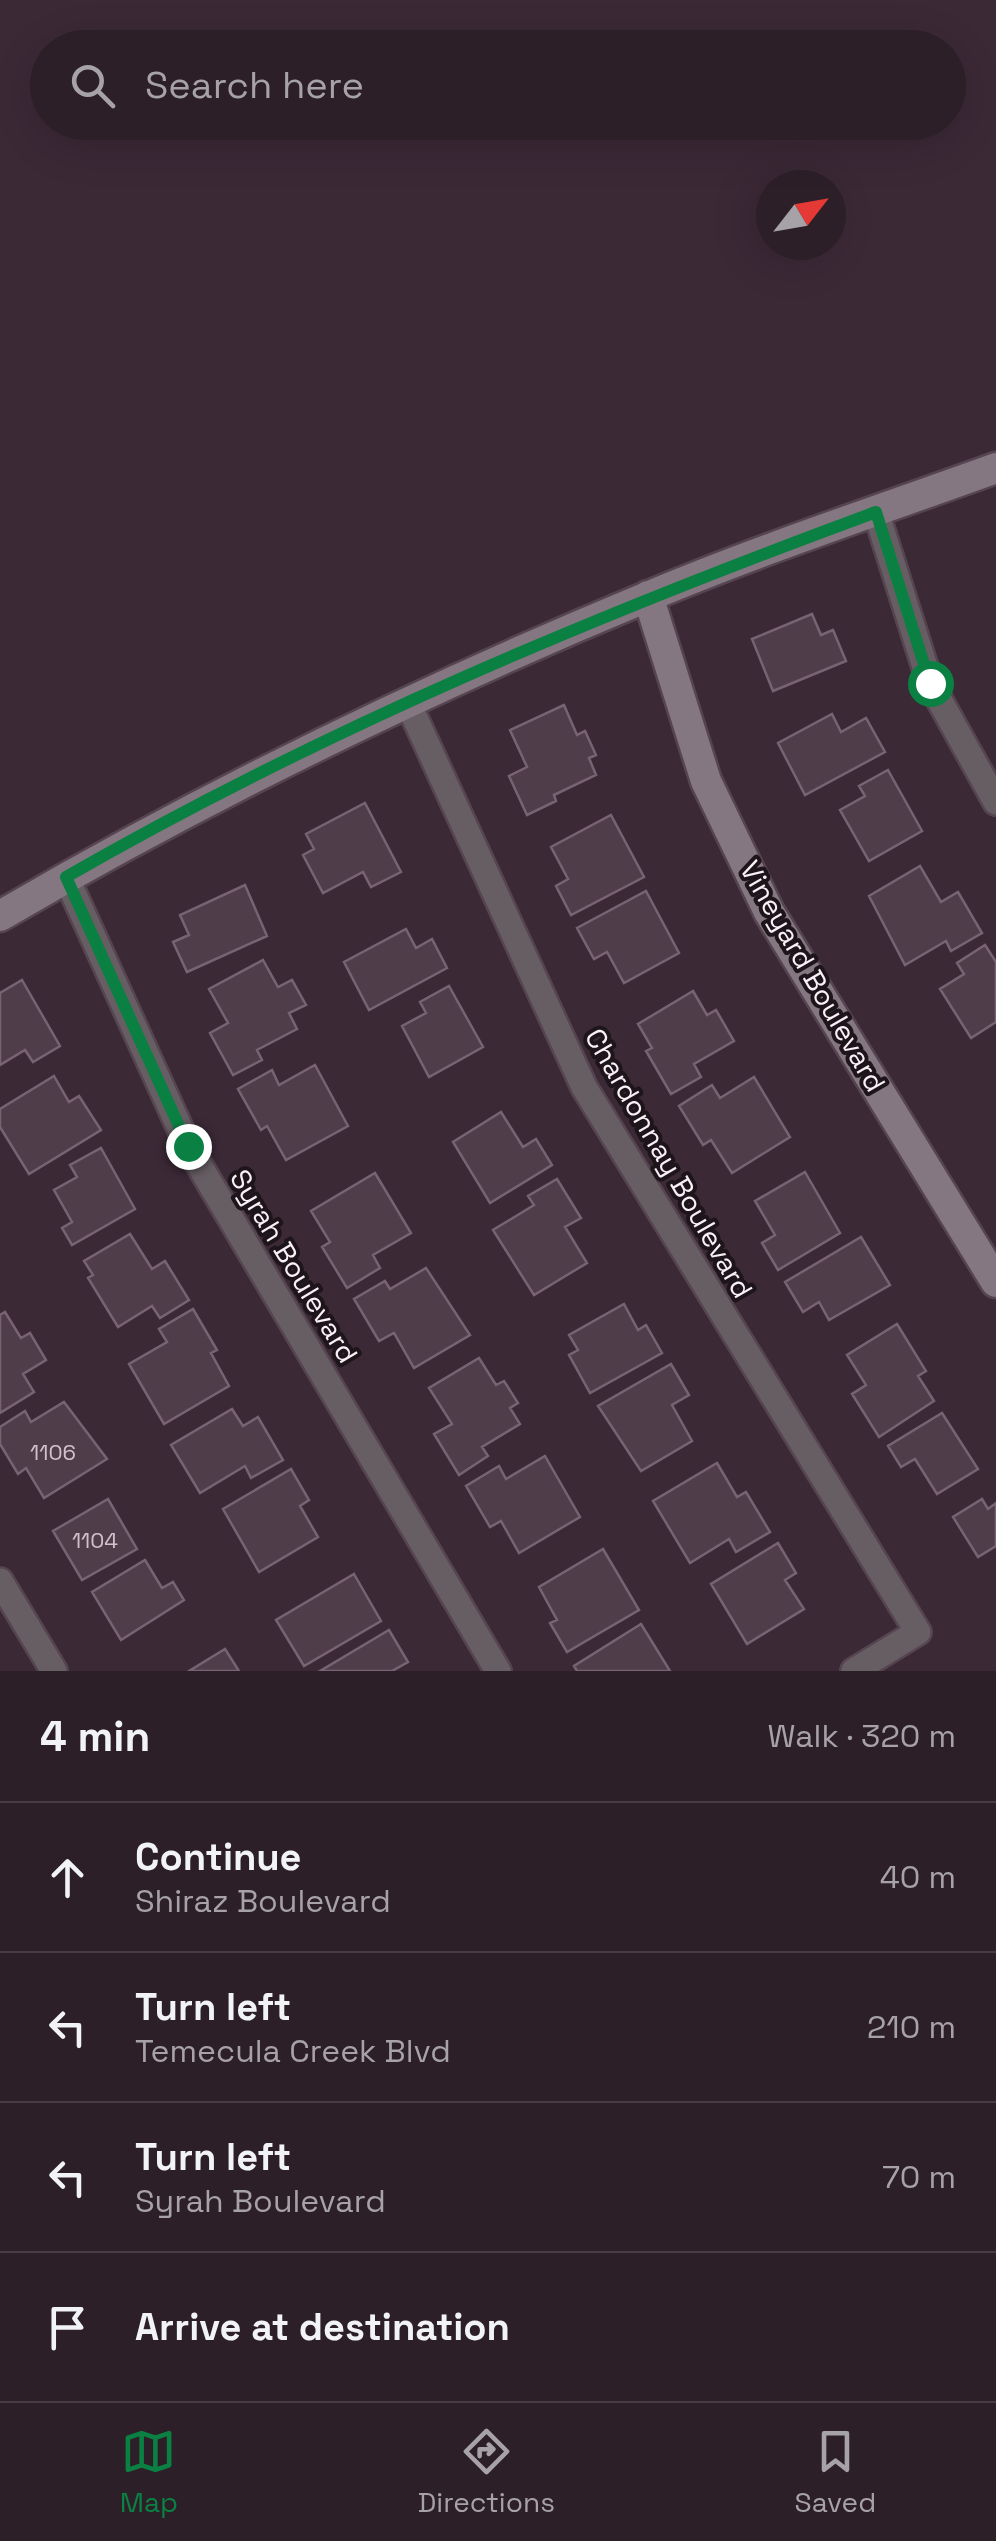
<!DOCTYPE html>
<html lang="en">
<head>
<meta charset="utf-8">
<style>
  :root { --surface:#2c1f28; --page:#382c34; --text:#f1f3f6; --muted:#a6a2a8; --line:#483d45; --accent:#0b8043 }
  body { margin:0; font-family:"Space Grotesk",sans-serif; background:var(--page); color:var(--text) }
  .compass { position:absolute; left:756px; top:170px; width:90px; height:90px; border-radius:50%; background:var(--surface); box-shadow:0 10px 40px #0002; rotate:59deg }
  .stop { position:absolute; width:30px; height:30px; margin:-22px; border:8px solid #0b8043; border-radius:50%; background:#fff }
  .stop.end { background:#0b8043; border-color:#fff; box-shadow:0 2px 10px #0008 }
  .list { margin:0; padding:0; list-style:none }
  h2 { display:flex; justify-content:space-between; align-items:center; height:130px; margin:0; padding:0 40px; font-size:42px }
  h2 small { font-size:32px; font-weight:400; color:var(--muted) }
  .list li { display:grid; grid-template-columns:65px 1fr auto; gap:30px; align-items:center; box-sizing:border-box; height:150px; padding:0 40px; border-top:2px solid var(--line) }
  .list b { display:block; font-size:38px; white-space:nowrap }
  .list p { margin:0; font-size:32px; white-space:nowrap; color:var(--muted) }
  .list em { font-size:32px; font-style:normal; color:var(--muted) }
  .icon { flex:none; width:55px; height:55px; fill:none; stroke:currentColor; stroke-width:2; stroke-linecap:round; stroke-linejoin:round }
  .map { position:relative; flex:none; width:996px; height:1671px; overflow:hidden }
  .search { position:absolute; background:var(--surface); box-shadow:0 10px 40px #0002; left:30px; right:30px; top:30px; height:110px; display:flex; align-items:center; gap:25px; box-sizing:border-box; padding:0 35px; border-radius:55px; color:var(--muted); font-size:38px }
  .sheet { height:730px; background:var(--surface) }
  nav { display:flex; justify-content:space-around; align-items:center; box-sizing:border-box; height:140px; border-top:2px solid var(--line); background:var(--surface); font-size:28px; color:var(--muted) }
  nav a { display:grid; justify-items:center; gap:5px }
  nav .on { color:var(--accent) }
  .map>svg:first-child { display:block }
  .building { fill:#503d4a; stroke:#776371; stroke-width:2.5 }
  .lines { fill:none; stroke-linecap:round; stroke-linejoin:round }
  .street-casing { stroke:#564551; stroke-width:30 }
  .secondary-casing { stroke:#564551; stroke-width:35 }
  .street { stroke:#675e64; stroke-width:25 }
  .secondary { stroke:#857781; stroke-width:30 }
  .route { stroke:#0b8043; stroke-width:12 }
  .labels { text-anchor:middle; stroke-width:8; stroke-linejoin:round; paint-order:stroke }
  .number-label { font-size:22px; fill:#d0c2cc }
  .street-label { font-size:28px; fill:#fbeff8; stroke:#1d151a }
</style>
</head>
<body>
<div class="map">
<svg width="996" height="1671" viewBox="0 0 996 1671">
  <rect width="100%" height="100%" fill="#3b2936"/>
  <!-- building -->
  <path class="building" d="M812,614L821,635L833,630L846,661L773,691L752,639Z
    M564,705L577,735L585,731L596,755L589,758L596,775L554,795L556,801L527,815L509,776L527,767L510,730Z
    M832,714L841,732L866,718L885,752L805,795L778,743Z
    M888,770L922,831L869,861L840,810L865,796L859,786Z
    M365,803L401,872L371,887L363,872L323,893L303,855L314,849L306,834Z
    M611,815L644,877L571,915L556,886L568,879L551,847Z
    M920,866L941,902L958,892L982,933L951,951L946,941L905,965L869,896Z
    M245,885L267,936L187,972L173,942L189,935L180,915Z
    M646,891L679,953L624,983L607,952L594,959L577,928Z
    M406,929L416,948L432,939L447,968L369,1010L344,962Z
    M985,945L996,962V1022L971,1038L940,989L964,974L957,963Z
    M263,960L278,987L292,980L306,1005L289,1013L297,1029L257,1050L262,1060L233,1075L210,1033L228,1023L209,989Z
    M22,980L60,1046L33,1062L25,1050L0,1065V993Z
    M449,986L483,1047L429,1077L402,1026L426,1013L420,1002Z
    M693,991L707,1015L716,1010L734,1041L694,1064L701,1077L671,1094L646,1051L652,1048L638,1024Z
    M315,1065L348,1126L286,1160L267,1126L261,1130L238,1089L272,1070L279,1085Z
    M54,1076L69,1102L79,1096L101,1130L29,1174L0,1127V1109Z
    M754,1077L790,1137L732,1173L711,1140L703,1145L679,1106L712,1085L720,1098Z
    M501,1112L523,1147L536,1139L552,1165L490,1203L453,1142Z
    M101,1148L135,1209L72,1245L62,1228L72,1222L54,1190L77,1177L70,1165Z
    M805,1172L840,1233L778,1270L762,1243L775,1235L755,1201Z
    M375,1173L411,1233L373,1255L380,1268L347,1288L322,1247L330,1242L311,1211Z
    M557,1179L581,1218L565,1227L587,1263L534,1295L493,1230L534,1205L528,1196Z
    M130,1234L152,1269L165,1261L189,1300L160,1318L152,1306L118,1327L88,1278L93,1275L84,1261Z
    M861,1237L890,1285L829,1320L819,1302L803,1312L785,1282Z
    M426,1268L470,1335L414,1368L394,1333L379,1341L354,1299L385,1281L390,1289Z
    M624,1304L638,1330L646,1325L662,1353L590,1393L569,1355L578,1350L569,1335Z
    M193,1309L217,1350L211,1353L229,1386L164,1424L129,1364L167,1342L159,1329Z
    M5,1312L21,1338L30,1333L46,1360L23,1374L34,1392L0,1413V1315Z
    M897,1324L926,1371L918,1376L934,1401L879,1437L852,1394L866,1385L847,1355Z
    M479,1358L496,1385L504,1381L518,1403L510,1408L520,1424L482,1447L488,1456L459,1475L434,1434L452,1424L429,1388Z
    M671,1364L689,1395L672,1405L692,1441L641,1471L598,1406Z
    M64,1402L107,1459L44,1498L26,1468L18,1474L0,1444V1427L25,1411L31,1422Z
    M232,1409L243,1426L258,1417L283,1460L251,1478L245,1466L200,1493L171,1445Z
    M942,1413L978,1469L937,1494L915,1459L901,1467L888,1446Z
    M545,1456L580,1517L519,1553L501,1521L490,1527L466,1486L499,1466L506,1479Z
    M717,1463L737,1497L746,1492L770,1532L736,1552L729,1539L690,1563L653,1501Z
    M291,1469L309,1500L300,1506L318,1537L259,1572L223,1509Z
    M108,1499L137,1549L82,1580L53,1531Z
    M982,1499L988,1509L996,1503V1546L978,1557L953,1517Z
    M778,1543L796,1573L785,1580L804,1609L747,1644L711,1584Z
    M603,1549L639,1610L567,1652L550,1623L557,1620L539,1587Z
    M145,1560L162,1588L173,1582L184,1600L121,1640L92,1592Z
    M354,1574L381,1621L304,1666L276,1620Z
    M641,1624L670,1671H577L574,1666Z
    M389,1630L408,1662L392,1671H320Z
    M225,1649L239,1671H189Z"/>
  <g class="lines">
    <!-- street casing -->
    <g class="street-casing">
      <path id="street" d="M876,512L930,683L996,802
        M408,703L584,1087L918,1632L854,1671
        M66,877L188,1146L498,1671
        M0,1581L54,1671"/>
    </g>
    <!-- secondary casing -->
    <g class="secondary-casing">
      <path id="secondary" d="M648,596L706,781L769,912L996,1282
        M0,916C207,795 425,689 647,597C761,549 880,510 996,468"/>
    </g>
    <!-- street -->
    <use href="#street" class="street"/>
    <!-- secondary -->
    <use href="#secondary" class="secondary"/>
  </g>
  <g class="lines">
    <!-- route -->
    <path class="route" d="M188,1146L66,877C323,729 599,614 876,512L930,683"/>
  </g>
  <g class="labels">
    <!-- number labels -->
    <g class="number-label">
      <text x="53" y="1460">1106</text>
      <text x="95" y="1548">1104</text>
    </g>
    <!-- street labels -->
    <g class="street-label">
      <text transform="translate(813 976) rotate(60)" y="10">Vineyard Boulevard</text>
      <text transform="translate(669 1163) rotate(60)" y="10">Chardonnay Boulevard</text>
      <text transform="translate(294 1266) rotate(59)" y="10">Syrah Boulevard</text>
    </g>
  </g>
</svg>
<svg class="compass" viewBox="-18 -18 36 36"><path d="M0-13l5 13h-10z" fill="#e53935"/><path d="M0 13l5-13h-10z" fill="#a6a2a8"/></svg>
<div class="stop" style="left:930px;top:683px"></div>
<div class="stop end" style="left:188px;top:1146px"></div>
<div class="search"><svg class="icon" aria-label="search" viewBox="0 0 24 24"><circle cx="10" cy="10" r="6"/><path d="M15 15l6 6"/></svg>Search here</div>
</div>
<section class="sheet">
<h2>4 min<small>Walk · 320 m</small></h2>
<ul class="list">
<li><svg class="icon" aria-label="ahead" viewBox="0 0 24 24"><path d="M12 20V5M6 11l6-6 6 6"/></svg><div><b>Continue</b><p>Shiraz Boulevard</p></div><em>40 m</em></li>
<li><svg class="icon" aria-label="left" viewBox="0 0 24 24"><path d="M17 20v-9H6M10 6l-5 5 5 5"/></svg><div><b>Turn left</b><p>Temecula Creek Blvd</p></div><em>210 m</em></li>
<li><svg class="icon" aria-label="left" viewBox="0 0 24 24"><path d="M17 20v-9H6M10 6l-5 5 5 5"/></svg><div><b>Turn left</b><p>Syrah Boulevard</p></div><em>70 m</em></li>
<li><svg class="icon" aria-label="arrive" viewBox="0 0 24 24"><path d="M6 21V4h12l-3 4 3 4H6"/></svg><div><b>Arrive at destination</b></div></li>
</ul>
</section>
<nav>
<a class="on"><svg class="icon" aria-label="map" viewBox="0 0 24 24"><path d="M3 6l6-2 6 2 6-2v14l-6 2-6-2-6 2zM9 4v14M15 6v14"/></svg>Map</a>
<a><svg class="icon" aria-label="directions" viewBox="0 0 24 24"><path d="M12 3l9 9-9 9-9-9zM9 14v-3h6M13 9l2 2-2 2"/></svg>Directions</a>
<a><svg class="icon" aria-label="saved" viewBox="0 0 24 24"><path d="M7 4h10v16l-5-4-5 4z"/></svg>Saved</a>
</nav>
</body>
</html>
